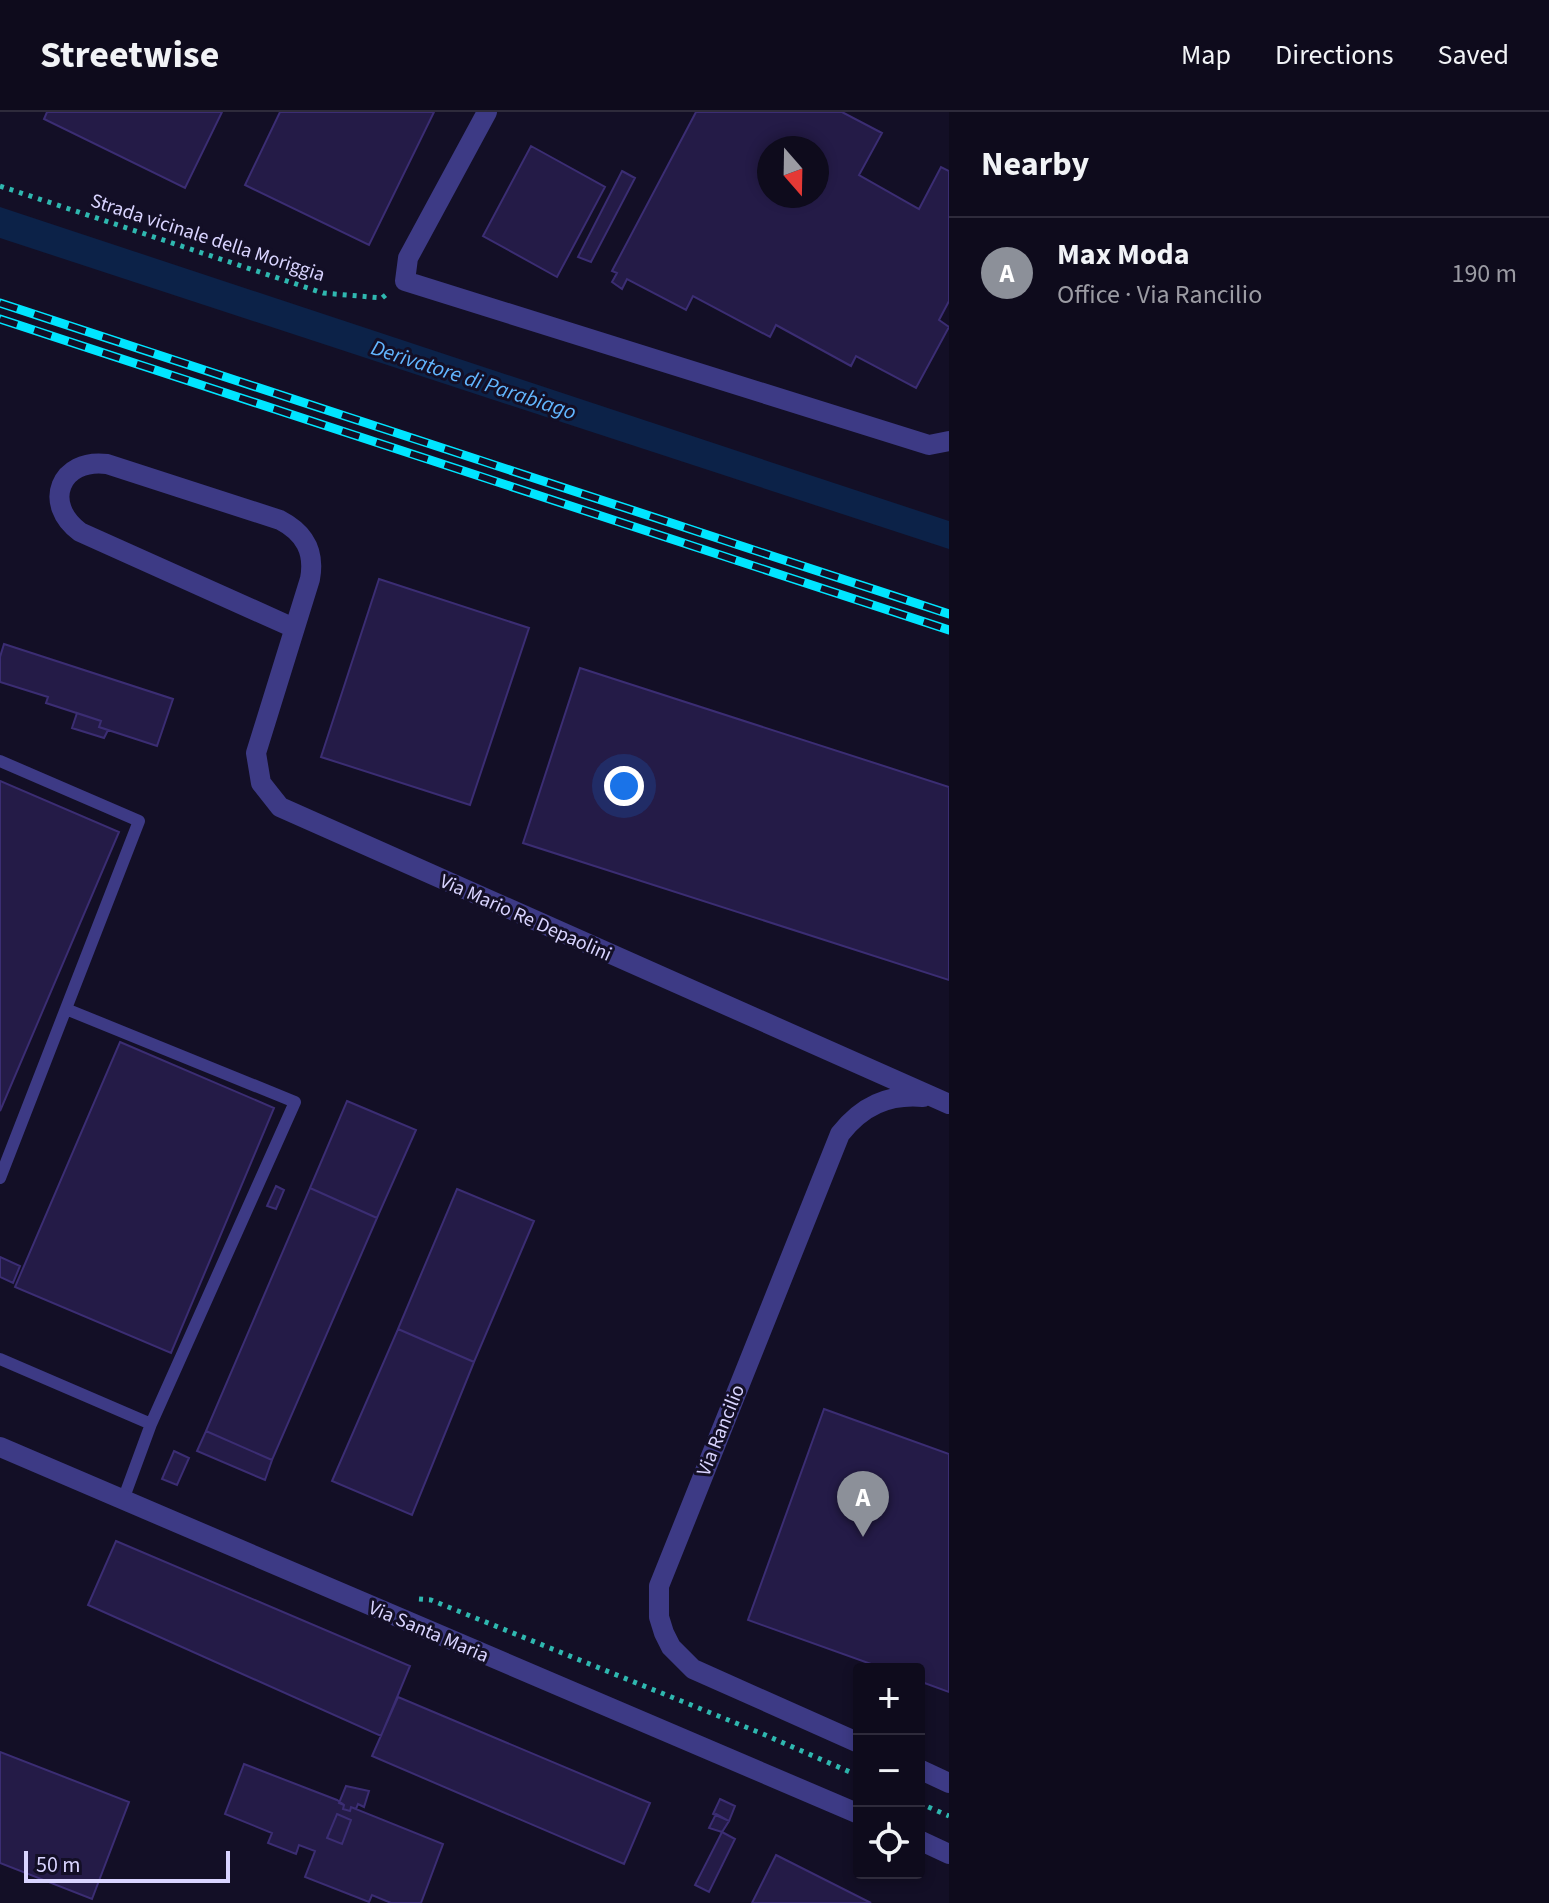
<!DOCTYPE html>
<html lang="en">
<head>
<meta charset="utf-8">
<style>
  :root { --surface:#0e0b1c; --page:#1c1929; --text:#f1f3f6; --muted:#9b9ba3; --line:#2e2b3b; --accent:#8c9099 }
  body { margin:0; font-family:"Source Sans 3",sans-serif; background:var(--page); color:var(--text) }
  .controls { position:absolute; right:24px; bottom:24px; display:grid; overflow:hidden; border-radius:8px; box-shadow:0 4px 12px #0003 }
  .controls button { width:72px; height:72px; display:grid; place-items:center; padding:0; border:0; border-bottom:2px solid var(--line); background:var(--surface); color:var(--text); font:40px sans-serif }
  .compass { position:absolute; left:757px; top:24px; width:72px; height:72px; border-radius:50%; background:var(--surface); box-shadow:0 4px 12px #0003; rotate:160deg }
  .scale { position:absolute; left:24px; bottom:20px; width:206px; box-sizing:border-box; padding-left:8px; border:4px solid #d9d4ff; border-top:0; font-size:22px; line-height:28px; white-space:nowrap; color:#d9d4ff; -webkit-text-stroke:6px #130f26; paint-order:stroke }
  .you { position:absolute; left:624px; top:674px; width:28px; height:28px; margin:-20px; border:6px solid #fff; border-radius:50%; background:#1a73e8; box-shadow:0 0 0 12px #1a73e833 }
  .badge { display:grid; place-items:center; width:52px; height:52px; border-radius:50%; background:var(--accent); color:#fff; font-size:26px; font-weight:700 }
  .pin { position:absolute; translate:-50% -66px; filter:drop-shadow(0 2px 4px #0008) }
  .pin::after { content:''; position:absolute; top:42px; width:28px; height:24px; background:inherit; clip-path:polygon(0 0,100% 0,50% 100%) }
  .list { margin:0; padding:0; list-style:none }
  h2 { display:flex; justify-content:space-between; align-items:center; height:104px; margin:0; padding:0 32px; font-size:34px }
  h2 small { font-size:26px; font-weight:400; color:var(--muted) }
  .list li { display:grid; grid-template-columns:52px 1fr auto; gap:24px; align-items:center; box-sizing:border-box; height:112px; padding:0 32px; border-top:2px solid var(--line) }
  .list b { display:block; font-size:30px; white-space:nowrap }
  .list p { margin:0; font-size:26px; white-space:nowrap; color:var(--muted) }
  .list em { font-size:26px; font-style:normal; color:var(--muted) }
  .icon { flex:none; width:44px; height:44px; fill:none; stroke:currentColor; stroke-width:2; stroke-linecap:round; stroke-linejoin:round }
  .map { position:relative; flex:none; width:949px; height:1791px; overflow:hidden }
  header { display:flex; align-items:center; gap:48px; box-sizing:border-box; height:112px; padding:0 40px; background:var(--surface); border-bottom:2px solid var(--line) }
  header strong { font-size:38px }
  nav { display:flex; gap:44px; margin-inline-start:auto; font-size:28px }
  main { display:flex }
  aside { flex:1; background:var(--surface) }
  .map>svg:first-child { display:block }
  .water { fill:#0c2248 }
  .building { fill:#241b47; stroke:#3b2d73; stroke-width:2; fill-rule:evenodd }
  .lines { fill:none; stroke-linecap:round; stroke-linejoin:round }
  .path { stroke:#2fb8b0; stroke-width:5; stroke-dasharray:4 6; stroke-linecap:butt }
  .service { stroke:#3d3a85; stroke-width:12 }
  .minor { stroke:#3d3a85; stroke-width:20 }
  .tertiary { stroke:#3d3a85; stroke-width:20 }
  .rail-casing { stroke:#00e5ff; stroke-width:9 }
  .rail { stroke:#130f26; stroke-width:6; stroke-dasharray:18; stroke-linecap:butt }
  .labels { text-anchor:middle; stroke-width:6; stroke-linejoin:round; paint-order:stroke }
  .street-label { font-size:20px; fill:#d9d4ff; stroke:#130f26 }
  .water-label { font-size:22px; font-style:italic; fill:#62b6ff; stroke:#130f26 }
</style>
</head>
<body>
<header>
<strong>Streetwise</strong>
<nav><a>Map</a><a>Directions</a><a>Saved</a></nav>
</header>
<main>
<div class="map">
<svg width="949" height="1791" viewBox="0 0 949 1791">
  <rect width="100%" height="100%" fill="#130f26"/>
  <!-- water -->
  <path class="water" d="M0,95L949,409V437L0,126Z"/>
  <!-- building -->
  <path class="building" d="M47,0H222L185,76L44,7Z
    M280,0H434L369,133L245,73Z
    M696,0H842L882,21L859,63L919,97L941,55L949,59V189L939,208L949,215L916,276L856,244L851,254L776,213L770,225L693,184L686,198L627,167L622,177L612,170L617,161L612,159ZM769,36H817V84H769Z
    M531,34L605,75L557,165L483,124Z
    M622,59L635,66L591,150L578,145Z
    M379,467L529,516L470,693L321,645Z
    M4,532L173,587L157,634L99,615L101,609L46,591L48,585L0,570V545Z
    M580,556L949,675V868L523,731Z
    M77,601L101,609L99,615L108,618L104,626L72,616Z
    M0,669L119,720L0,999Z
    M120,930L274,996L171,1241L15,1175Z
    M347,989L416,1018L377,1106L310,1076Z
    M276,1074L284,1078L276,1097L267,1094Z
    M310,1076L377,1106L272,1348L206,1319Z
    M457,1077L534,1109L474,1250L398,1217Z
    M0,1145L20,1154L13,1171L0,1165Z
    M398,1217L474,1250L412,1403L332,1369Z
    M824,1297L949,1342V1580L919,1569V1557H885L748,1508Z
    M206,1319L272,1348L265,1368L197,1339Z
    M174,1339L189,1346L177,1373L162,1367Z
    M116,1429L410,1554L381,1624L88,1493Z
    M398,1585L650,1691L624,1752L372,1644Z
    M0,1640L129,1690L92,1787L0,1751Z
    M244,1652L337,1688L344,1693L343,1697L350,1699L351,1695L443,1732L421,1791H391L372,1783L369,1790L305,1765L315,1739L299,1733L296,1742L268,1731L272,1721L225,1702ZM337,1702L351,1708L342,1732L327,1726Z
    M346,1674L369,1679L364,1695L358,1692L356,1697L351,1695L350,1699L343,1697L344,1693L339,1691Z
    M720,1687L735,1694L729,1709L713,1702Z
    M337,1702L351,1708L342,1732L327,1726Z
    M716,1702L729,1709L722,1720L709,1716Z
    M722,1720L735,1727L709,1780L695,1773Z
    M776,1743L871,1791H752Z"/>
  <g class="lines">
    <!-- path -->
    <path class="path" d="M0,74L323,181L382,186L388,181
      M419,1487L431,1488L763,1622L859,1664
      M919,1691L949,1704"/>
    <!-- service -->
    <path class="service" d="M0,649L139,709L0,1066
      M66,897L295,990L151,1312
      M0,1247L151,1312L123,1388"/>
    <!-- minor -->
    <path class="minor" d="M487,0L408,146L405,169L929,333L949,329
      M294,516L80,420C42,392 60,346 107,352L280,408C305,421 315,440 310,467L256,641L261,671L280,695L949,992
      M859,1631L693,1557L671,1535L664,1521L659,1505V1474L840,1022C862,994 888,982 923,985
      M919,1657L949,1671"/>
    <!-- tertiary -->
    <path class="tertiary" d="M0,1335L859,1702
      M919,1728L949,1742"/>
    <!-- rail casing -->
    <g class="rail-casing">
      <path id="rail" d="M0,191L949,502
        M0,207L949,518"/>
    </g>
    <!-- rail -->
    <use href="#rail" class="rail"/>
  </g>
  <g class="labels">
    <!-- street labels -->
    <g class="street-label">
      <text transform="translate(208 125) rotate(18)" y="7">Strada vicinale della Moriggia</text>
      <text transform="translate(526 805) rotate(24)" y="7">Via Mario Re Depaolini</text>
      <text transform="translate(720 1318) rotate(-68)" y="7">Via Rancilio</text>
      <text transform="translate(429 1519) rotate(23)" y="7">Via Santa Maria</text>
    </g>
    <!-- water labels -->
    <g class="water-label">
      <text transform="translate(474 267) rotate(18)" y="8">Derivatore di Parabiago</text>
    </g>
  </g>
</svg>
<div class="controls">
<button>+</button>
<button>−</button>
<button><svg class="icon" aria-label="locate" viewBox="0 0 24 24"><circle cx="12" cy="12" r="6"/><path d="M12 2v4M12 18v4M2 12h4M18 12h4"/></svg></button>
</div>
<svg class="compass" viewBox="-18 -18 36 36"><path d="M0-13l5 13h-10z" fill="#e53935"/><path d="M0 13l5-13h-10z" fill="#9b9ba3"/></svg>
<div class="scale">50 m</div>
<div class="you"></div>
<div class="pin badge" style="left:863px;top:1425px">A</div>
</div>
<aside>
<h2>Nearby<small></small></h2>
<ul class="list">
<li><span class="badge">A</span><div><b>Max Moda</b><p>Office · Via Rancilio</p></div><em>190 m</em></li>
</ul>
</aside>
</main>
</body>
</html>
